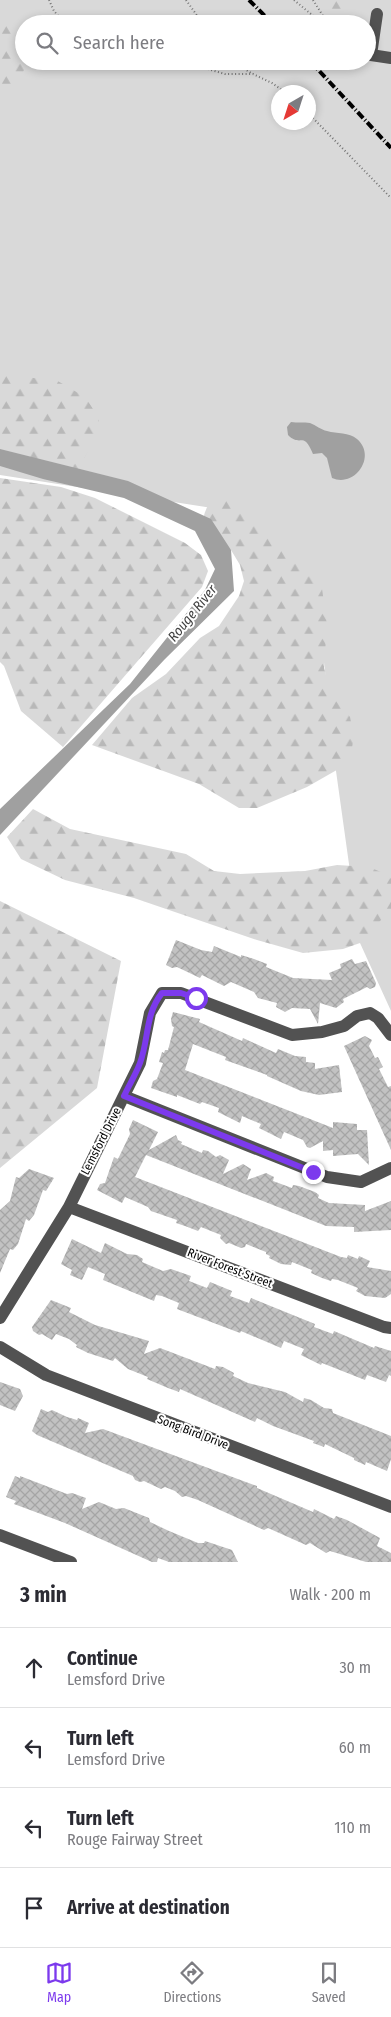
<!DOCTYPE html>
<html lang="en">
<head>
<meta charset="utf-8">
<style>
  :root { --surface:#fff; --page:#f7f7f7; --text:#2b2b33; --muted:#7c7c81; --line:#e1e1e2; --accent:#7c3aed }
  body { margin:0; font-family:"Fira Sans Condensed",sans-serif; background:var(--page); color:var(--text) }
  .compass { position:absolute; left:271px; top:85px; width:45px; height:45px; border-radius:50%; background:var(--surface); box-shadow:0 2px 8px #0003; rotate:219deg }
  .stop { position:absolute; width:15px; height:15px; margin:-11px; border:4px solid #7c3aed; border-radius:50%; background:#fff }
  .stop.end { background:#7c3aed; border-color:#fff; box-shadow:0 1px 5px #0008 }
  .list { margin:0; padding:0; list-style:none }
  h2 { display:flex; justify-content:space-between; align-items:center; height:65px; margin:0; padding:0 20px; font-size:21px }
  h2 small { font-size:16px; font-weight:400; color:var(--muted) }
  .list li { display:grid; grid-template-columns:32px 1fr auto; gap:15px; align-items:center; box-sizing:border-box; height:80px; padding:0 20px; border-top:1px solid var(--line) }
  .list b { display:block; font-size:19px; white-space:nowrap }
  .list p { margin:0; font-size:16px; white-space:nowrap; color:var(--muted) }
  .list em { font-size:16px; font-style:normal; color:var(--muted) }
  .icon { flex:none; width:28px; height:28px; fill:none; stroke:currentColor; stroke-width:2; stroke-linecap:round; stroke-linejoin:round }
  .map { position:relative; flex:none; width:391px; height:1562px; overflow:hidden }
  .search { position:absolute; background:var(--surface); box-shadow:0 2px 8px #0003; left:15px; right:15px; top:15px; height:55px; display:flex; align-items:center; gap:12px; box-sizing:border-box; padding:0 18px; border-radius:28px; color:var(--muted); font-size:19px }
  .sheet { height:385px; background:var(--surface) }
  nav { display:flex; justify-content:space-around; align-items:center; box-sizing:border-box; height:70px; border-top:1px solid var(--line); background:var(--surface); font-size:14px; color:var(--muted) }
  nav a { display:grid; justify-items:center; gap:2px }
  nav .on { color:var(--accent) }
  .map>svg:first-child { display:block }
  .green { fill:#d9d9d9; fill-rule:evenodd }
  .forest { fill:url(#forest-firs) }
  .water { fill:#a0a0a0 }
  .building { fill:url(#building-cross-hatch) }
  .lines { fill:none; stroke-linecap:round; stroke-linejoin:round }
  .path { stroke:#747474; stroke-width:2; stroke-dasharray:1 2.5; stroke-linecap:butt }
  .minor { stroke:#525252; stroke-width:12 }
  .rail { stroke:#000; stroke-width:4; stroke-dasharray:8 2.5 1 2.5; stroke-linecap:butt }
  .route { stroke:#7c3aed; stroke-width:6 }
  .labels { text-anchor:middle; stroke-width:4; stroke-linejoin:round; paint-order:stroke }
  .street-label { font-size:12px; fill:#000; stroke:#fff }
  .water-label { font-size:14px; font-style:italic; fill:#414141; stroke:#fff }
</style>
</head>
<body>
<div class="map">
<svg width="391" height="1562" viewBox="0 0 391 1562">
  <defs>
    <pattern id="forest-firs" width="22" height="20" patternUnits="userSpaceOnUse" patternTransform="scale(1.25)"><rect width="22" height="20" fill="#d9d9d9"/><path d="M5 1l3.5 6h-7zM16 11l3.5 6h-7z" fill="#b8b8b8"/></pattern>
    <pattern id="building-cross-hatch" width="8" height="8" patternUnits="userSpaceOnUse" patternTransform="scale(1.25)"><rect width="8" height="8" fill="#c2c2c2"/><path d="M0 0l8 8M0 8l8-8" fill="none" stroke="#a5a5a5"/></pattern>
  </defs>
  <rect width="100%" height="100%" fill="#fff"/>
  <!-- green -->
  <path class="green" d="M0,0H391V1011L360,943L336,771L319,617L238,512L0,475ZM24,24H367V61H24ZM278,92H308V122H278Z"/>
  <!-- forest -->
  <path class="forest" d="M314,0H356L341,24L320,11Z
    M0,23L24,24V61H30L0,108Z
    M0,372L22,377L56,380L85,397L98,416L100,429L76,473L0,452Z
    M0,478L61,487L95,498L185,543L201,555L208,571L202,587L63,747L21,711L4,666L0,662Z
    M224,494L275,532L321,582L327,623L324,668L332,696L350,717L354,737L349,763L307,787L257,808H239L199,784L92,745L132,698L166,674L200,638L219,626L239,596L244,581L240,565L231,550L202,528C203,512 208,499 224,494Z
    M33,809L70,829L186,854L214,871L240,874L305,871L337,865L369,867L388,875L391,879V909L360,943L343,949L303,953L257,940L134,898L65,880L21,859L7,837Z
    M0,901L121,961L97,1088L0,1168Z"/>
  <!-- water -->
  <path class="water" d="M291,422C297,423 304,422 310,423C316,425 321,430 327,431C337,434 349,432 357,439C377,456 355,488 332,478L327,458L322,453L313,454C303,430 301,448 288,435L287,427Z
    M0,449L128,481L211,519L231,550L234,591L165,659L0,835V809L130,684L205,590L215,569L195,531L124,498L43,479L0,466Z"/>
  <!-- building -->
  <path class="building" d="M176,940L201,950L212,952L214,946L241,957V955L254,959L267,964L266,967L293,978L332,980L329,973L341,968L340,964L352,959L355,964L366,961L376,983L375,987L370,989L367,987L343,999L344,1002L336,1008L320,1003L318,1024L310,1009L292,1008L285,1012L276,1007L277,1003L258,998L254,992L231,982L224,986L202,975L200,978L177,967L172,968L166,965Z
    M173,1012L200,1019L199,1022L242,1041L243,1038L276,1053L278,1049L295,1056L306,1057V1062L315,1063V1069L339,1065L342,1092L319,1095L301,1091L267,1076V1075L225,1060L226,1057L193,1044L185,1070L333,1128V1122L357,1124V1130H367L369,1165L358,1154L333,1156V1150L323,1151V1141L310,1148L307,1147L303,1140L284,1132L281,1139L259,1128L261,1124L242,1116L240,1123L218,1112L219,1108L202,1102L200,1104L177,1095V1097L151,1088L153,1081L157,1079L163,1063L159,1062L162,1052L164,1053L165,1050H168L174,1027L172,1026L171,1019Z
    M365,1036L372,1040L369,1046L375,1058L378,1057L383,1067L379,1069L388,1087L391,1086V1150L344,1046Z
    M133,1120L158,1132L149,1150L176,1135L178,1140L182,1142L181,1144L202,1153L203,1150L208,1151L216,1157L220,1155L229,1160L223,1174L243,1164L251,1169L247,1180L266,1173L274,1177L273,1181L292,1188L293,1185L299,1186L315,1192L319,1195L318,1198L329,1203L365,1205V1211L391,1201V1230L354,1232V1227L326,1226L146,1155L135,1177L341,1257L347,1258L348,1255L358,1259L359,1256L370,1261L367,1267L391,1271V1294L385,1298L365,1296L356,1291L358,1288L338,1280L332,1279L331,1281L322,1278L311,1273L312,1270L292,1262L291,1265L281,1264L269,1258L270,1256L266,1254V1252L246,1244L245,1247L241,1248L229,1243L226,1244L220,1238L221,1235L201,1227L198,1231L185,1226L176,1223L177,1220L151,1211L148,1207L125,1197L122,1203L97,1190L100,1184L105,1183L114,1157L118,1159L130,1134L129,1129Z
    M29,1169L54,1178L46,1191L43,1190L34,1215L29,1221L26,1219L18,1244L13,1250L10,1249L0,1273V1210L10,1201L16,1177L19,1178Z
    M72,1239L101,1253L105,1243L127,1254L137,1255L143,1259L142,1262L163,1271L171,1269L191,1276L189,1281L207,1288L210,1282L232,1291L230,1296L249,1303L251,1298L315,1324L314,1327L333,1334L334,1331L374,1348L375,1346L391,1351V1376L389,1375L386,1382L367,1375L365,1380L322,1363L321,1365L301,1355L304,1349L284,1341L281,1348L241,1331L240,1333L177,1309L179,1303L162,1296L156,1295L154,1301L103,1280L105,1274L88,1267L82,1280L70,1275L72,1270L61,1264Z
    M51,1300L71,1308L69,1312L95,1325L149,1341L144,1354L160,1348L215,1369L216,1366L223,1367L234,1373L233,1376L248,1383L285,1392L303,1402L304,1398L311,1400L324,1408L332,1409L333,1413L391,1436V1459L387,1471L366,1462L365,1465L354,1460V1458L325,1444L324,1447L313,1443L314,1441L273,1426L257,1418L255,1422L180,1389L179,1392L168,1388L147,1379L148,1377L128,1369L115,1358L113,1361L88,1353L76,1347L77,1345L69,1339L56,1334L52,1340L42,1334L39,1335L33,1331L32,1327Z
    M0,1382L20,1389L23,1396L15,1411L0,1405Z
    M41,1409L48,1412L52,1410L67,1417L77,1420L78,1418L89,1423L85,1433L103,1429L257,1486V1488L313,1512L314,1509L334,1519L336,1516L347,1520L380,1538L377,1546L391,1553V1562H366L330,1551L326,1553L310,1543L306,1545L268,1528L264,1530L198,1500L186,1496L182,1497L175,1491L165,1487L161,1489L144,1481L140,1482L135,1480L133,1476L37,1435L32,1431Z
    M15,1476L20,1478V1476L67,1494L72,1493L86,1498L82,1509L99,1502L116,1509L124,1508L149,1518L150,1522L169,1531L198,1543H204L205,1541L232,1550L238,1562H169L158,1558L157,1562H152L65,1523L14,1504L16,1501L6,1497Z"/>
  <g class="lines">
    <!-- path -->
    <path class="path" d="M49,0L54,11L65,24
      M186,0L203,24
      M294,0L323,24
      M313,0L328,24
      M181,61L225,74H253L272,83L285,92
      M232,61L251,73
      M308,113L391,198"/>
    <!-- minor -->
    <path class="minor" d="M377,14L371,55L391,58
      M124,1096L327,1177L361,1182L391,1168
      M69,1207L384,1327L391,1328
      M0,1318L69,1207L140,1063L150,1013L162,993H181L292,1035L322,1032L344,1026L357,1016L370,1013L378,1018L391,1035
      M0,1347L46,1375L391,1507
      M0,1535L71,1562"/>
    <!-- rail -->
    <path class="rail" d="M249,0L273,24
      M310,61L391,148"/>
  </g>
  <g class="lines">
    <!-- route -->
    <path class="route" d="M196,998L181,993H162C145,1014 149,1039 140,1063C136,1074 129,1085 124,1096L313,1172"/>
  </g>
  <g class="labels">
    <!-- street labels -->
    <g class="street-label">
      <text transform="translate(101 1141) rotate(-63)" y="4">Lemsford Drive</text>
      <text transform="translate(230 1268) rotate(21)" y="4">River Forest Street</text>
      <text transform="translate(193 1432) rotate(21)" y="4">Song Bird Drive</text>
    </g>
    <!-- water labels -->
    <g class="water-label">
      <text transform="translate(192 613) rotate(-51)" y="5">Rouge River</text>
    </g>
  </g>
</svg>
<svg class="compass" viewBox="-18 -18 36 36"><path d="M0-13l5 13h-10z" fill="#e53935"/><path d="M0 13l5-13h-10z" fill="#7c7c81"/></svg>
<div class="stop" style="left:196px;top:998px"></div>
<div class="stop end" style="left:313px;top:1172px"></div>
<div class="search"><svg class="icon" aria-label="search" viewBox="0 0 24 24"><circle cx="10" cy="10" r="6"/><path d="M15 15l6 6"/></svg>Search here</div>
</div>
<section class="sheet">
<h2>3 min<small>Walk · 200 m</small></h2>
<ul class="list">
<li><svg class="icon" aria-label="ahead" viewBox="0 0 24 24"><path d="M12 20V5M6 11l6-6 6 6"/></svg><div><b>Continue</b><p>Lemsford Drive</p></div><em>30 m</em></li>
<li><svg class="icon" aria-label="left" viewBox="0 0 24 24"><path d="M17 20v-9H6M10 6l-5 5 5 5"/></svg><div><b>Turn left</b><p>Lemsford Drive</p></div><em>60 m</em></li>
<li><svg class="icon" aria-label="left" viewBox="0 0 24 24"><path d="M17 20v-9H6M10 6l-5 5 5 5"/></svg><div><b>Turn left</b><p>Rouge Fairway Street</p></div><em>110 m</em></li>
<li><svg class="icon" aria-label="arrive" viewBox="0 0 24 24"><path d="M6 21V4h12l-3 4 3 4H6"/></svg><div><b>Arrive at destination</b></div></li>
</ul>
</section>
<nav>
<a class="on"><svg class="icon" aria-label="map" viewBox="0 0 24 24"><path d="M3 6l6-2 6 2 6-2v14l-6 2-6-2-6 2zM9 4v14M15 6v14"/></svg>Map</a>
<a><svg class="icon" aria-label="directions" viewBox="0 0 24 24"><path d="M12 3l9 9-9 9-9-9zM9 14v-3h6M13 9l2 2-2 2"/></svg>Directions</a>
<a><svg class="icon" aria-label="saved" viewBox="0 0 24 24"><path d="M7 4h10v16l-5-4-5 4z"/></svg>Saved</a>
</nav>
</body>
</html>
